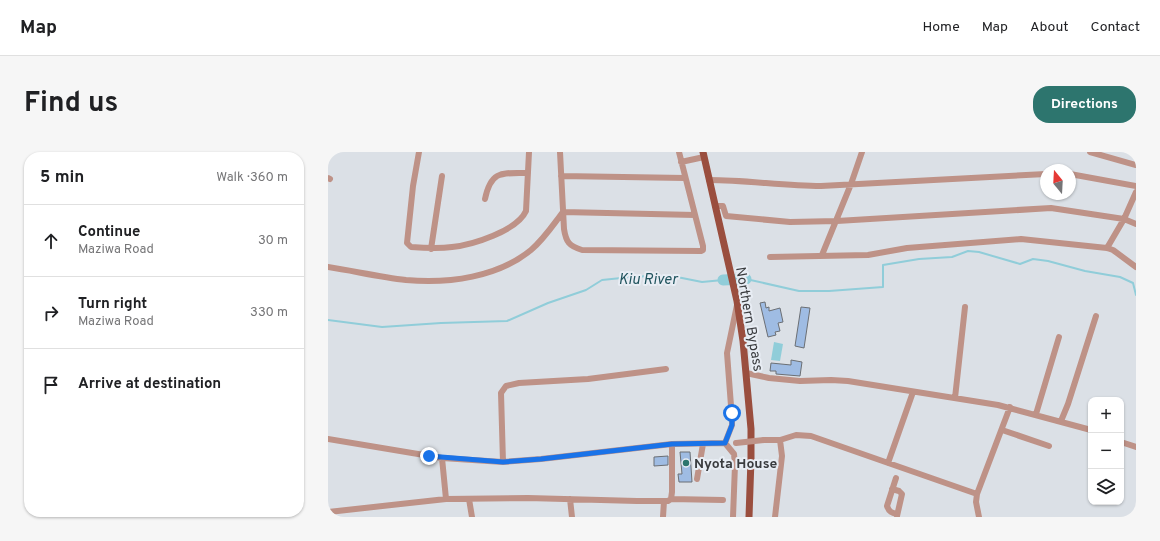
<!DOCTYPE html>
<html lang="en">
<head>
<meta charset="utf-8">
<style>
  :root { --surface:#fff; --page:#f6f6f6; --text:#202124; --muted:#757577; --line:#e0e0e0; --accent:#2d756e }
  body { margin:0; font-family:Overpass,sans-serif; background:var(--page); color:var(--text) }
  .controls { position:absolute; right:12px; bottom:12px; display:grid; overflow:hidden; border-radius:8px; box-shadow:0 1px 3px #0004 }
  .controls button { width:36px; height:36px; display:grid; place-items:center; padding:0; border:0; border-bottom:1px solid var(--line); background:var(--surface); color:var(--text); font:20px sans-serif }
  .compass { position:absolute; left:712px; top:12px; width:36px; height:36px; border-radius:50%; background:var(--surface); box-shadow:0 1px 3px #0004; rotate:342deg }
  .stop { position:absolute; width:12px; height:12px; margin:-9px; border:3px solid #1a73e8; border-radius:50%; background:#fff }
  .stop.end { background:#1a73e8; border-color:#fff; box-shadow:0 1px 4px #0008 }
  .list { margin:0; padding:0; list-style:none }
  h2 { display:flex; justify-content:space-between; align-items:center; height:52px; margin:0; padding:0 16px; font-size:17px }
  h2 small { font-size:13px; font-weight:400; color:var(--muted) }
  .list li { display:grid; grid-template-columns:26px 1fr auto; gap:12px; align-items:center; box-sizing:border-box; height:72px; padding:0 16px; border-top:1px solid var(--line) }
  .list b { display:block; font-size:15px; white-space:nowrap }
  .list p { margin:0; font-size:13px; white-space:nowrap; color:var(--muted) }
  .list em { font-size:13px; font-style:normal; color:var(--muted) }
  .icon { flex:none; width:22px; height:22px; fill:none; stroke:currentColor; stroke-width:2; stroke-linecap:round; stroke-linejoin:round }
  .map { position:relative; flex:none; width:808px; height:365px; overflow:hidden; border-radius:16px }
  header { display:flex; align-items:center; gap:24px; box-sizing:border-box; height:56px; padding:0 20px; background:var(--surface); border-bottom:1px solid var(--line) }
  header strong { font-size:19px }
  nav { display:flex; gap:22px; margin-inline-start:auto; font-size:14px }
  .intro { display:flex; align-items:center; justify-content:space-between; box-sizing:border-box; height:96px; padding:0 24px }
  h1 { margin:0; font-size:28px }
  .button { padding:10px 18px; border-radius:16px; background:var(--accent); color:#fff; font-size:14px; font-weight:700 }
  main { display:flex; gap:24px; padding:0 24px }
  aside { flex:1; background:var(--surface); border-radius:16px; box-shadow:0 1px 3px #0004 }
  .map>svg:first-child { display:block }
  .water { fill:#90cdd9 }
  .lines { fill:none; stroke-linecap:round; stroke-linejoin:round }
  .stream { stroke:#90cdd9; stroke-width:2 }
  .river { stroke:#90cdd9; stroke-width:11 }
  .building { fill:#9fbce3; stroke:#6b6f74 }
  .minor { stroke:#be9287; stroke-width:6 }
  .major { stroke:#9a4e3e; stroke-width:7 }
  .minor-bridge { stroke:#be9287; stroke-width:6 }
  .route { stroke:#1a73e8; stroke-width:5 }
  .poi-dot { fill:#2d756e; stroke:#e8edf4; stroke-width:1.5 }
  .labels { text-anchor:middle; stroke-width:4; stroke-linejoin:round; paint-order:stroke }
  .street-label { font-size:14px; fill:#3a3c3f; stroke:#e8edf4 }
  .poi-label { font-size:14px; font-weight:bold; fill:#3a3c3f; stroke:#e8edf4; text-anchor:start }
  .water-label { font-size:15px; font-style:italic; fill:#1f535d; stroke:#e8edf4 }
</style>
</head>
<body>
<header>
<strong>Map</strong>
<nav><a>Home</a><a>Map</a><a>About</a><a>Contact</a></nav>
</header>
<div class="intro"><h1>Find us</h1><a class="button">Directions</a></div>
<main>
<aside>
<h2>5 min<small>Walk · 360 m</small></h2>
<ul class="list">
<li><svg class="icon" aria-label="ahead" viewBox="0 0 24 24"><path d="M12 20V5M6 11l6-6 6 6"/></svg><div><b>Continue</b><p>Maziwa Road</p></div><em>30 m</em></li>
<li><svg class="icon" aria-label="right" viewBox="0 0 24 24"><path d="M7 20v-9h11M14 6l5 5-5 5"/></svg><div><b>Turn right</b><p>Maziwa Road</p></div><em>330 m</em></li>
<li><svg class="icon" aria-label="arrive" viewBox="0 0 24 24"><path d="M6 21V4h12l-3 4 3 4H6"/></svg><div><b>Arrive at destination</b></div></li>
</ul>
</aside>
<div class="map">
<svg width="808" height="365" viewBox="0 0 808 365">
  <rect width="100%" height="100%" fill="#dbe0e6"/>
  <!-- water -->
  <path class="water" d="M446,190L455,192L452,209L443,208Z"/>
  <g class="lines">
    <!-- stream -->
    <path class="stream" d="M418,127L471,139H501L555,135V113L591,107L624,105L640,99L651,100L692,112L705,107L720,109L757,119L792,125L805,131L808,143
      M0,168L54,175L113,171L179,169L220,151L258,138L274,128L303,125L323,124H344L374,130L395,128"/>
    <!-- river -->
    <path class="river" d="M395,128L418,127"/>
  </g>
  <!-- building -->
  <path class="building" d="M437,150L438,156L441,155V159L452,156L455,170L450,171L452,179L447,180L448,183L440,185L432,151Z
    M473,155L482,156L476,196L467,194Z
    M463,208L474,210L472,224L448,222V219H442L443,211L463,213Z
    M352,300H362L364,330H351L350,322H354Z
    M340,304V313L326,314V305Z"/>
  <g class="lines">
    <!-- minor -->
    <path class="minor" d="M91,0L85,34L79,91L83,95C96,96 110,97 124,95C144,93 189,79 198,59L201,0
      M232,0L236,77C238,90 241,94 254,98L373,99L375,98V94L351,0
      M762,0L808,13
      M353,10L376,5
      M742,22L808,34
      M233,24L357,26
      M0,26L2,27
      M381,28C419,28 456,34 493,34L718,22
      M157,47C163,18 174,21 200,21
      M387,54H395L398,64L462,70L509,69L723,56L796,67L808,72
      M235,60L367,63
      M779,96L796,67L808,40
      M103,97L114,24
      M494,103L523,32L534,0
      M442,105L540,103L579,96L693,87L779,96L785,98L808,115
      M0,115C26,119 52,125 78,128C121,132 170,125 203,98C216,87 225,73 235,60
      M418,221L441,226L472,229L503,228L520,229L670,253L763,278
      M627,246L637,155
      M708,262L731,185
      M733,269L740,252L768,164
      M674,278L721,294
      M0,287L114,306L175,310L213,307L344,292L397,291L404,273V267L399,201L409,153
      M436,288H452
      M793,290L808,295
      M397,291L406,302L407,313L405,365
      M114,306L118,347
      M175,310L173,241L178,234L191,231L260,227L338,217
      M560,311L585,240
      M568,326L559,354C561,360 564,361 569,362
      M369,327L375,292
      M564,337L571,339L574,342L569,364
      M649,342L648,350L651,365
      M141,347L144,365
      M242,347L244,365
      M343,347L395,348
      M0,360L118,347L200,346L309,349H340L343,347L344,340V292
      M335,365L336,349
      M447,365L454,304L452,288L468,283L483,284L649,342L682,255"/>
    <!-- major -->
    <path class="major" d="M375,0L409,149L415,189L423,277V307L421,365"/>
    <!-- minor-bridge -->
    <path class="minor-bridge" d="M408,291L436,288"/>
  </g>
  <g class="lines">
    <!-- route -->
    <path class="route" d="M101,304L175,310L213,307L344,292L397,291L404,273V261"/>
  </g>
  <!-- markers -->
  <circle class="poi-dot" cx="358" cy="311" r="4"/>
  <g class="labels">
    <!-- street labels -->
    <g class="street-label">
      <text transform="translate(422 167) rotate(80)" y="5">Northern Bypass</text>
    </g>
    <!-- poi labels -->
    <g class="poi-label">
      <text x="366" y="316">Nyota House</text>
    </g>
    <!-- water labels -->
    <g class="water-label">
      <text x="320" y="132">Kiu River</text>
    </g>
  </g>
</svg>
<div class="controls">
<button>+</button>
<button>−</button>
<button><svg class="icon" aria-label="layers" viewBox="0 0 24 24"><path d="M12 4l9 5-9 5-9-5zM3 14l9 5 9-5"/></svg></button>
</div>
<svg class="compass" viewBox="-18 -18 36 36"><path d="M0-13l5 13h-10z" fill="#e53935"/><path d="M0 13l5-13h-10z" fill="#757577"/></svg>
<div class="stop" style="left:404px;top:261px"></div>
<div class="stop end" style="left:101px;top:304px"></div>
</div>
</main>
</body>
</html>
